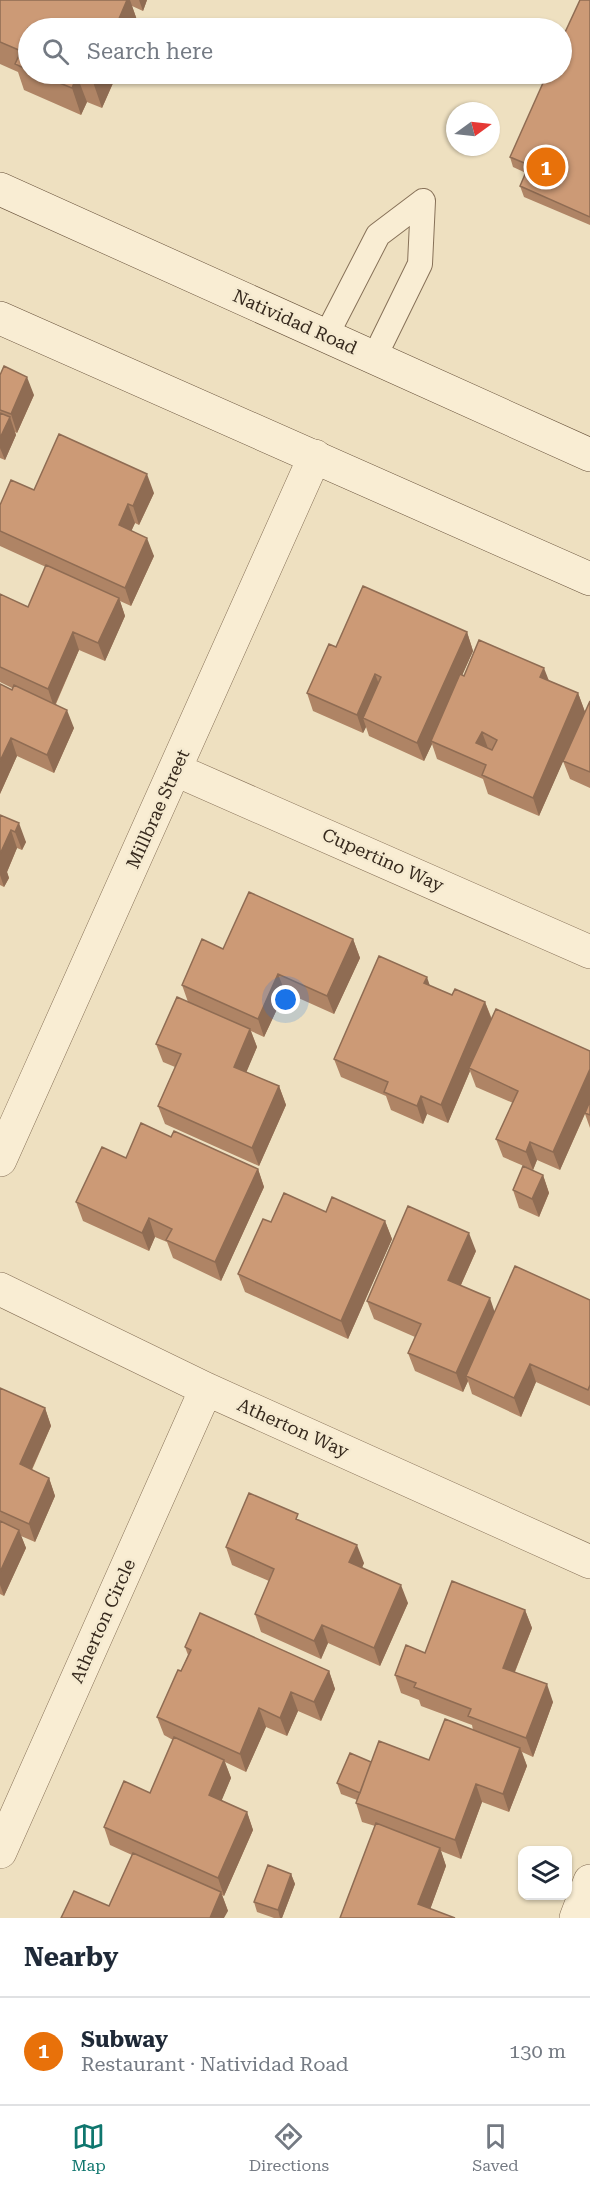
<!DOCTYPE html>
<html lang="en">
<head>
<meta charset="utf-8">
<style>
  :root { --surface:#fff; --page:#f6f6f7; --text:#1f2937; --muted:#747a83; --line:#e0e1e3; --accent:#0f766e }
  body { margin:0; font-family:"Roboto Serif",serif; background:var(--page); color:var(--text) }
  .controls { position:absolute; right:18px; bottom:18px; display:grid; overflow:hidden; border-radius:12px; box-shadow:0 2px 4px #0004 }
  .controls button { width:54px; height:54px; display:grid; place-items:center; padding:0; border:0; border-bottom:2px solid var(--line); background:var(--surface); color:var(--text); font:30px sans-serif }
  .compass { position:absolute; left:446px; top:102px; width:54px; height:54px; border-radius:50%; background:var(--surface); box-shadow:0 2px 4px #0004; rotate:75deg }
  .you { position:absolute; left:286px; top:1000px; width:21px; height:21px; margin:-15px; border:4px solid #fff; border-radius:50%; background:#1a73e8; box-shadow:0 0 0 9px #1a73e833 }
  .badge { display:grid; place-items:center; width:39px; height:39px; border-radius:50%; background:var(--accent); color:#fff; font-size:20px; font-weight:700 }
  .pin { position:absolute; translate:-50% -50%; border:3px solid #fff; box-shadow:0 2px 6px #0006 }
  .list { margin:0; padding:0; list-style:none }
  h2 { display:flex; justify-content:space-between; align-items:center; height:78px; margin:0; padding:0 24px; font-size:26px }
  h2 small { font-size:20px; font-weight:400; color:var(--muted) }
  .list li { display:grid; grid-template-columns:39px 1fr auto; gap:18px; align-items:center; box-sizing:border-box; height:108px; padding:0 24px; border-top:2px solid var(--line) }
  .list b { display:block; font-size:22px; white-space:nowrap }
  .list p { margin:0; font-size:20px; white-space:nowrap; color:var(--muted) }
  .list em { font-size:20px; font-style:normal; color:var(--muted) }
  .icon { flex:none; width:33px; height:33px; fill:none; stroke:currentColor; stroke-width:2; stroke-linecap:round; stroke-linejoin:round }
  .map { position:relative; flex:none; width:590px; height:1918px; overflow:hidden }
  .search { position:absolute; background:var(--surface); box-shadow:0 2px 4px #0004; left:18px; right:18px; top:18px; height:66px; display:flex; align-items:center; gap:15px; box-sizing:border-box; padding:0 21px; border-radius:33px; color:var(--muted); font-size:22px }
  .sheet { height:186px; background:var(--surface) }
  nav { display:flex; justify-content:space-around; align-items:center; box-sizing:border-box; height:84px; border-top:2px solid var(--line); background:var(--surface); font-size:16px; color:var(--muted) }
  nav a { display:grid; justify-items:center; gap:3px }
  nav .on { color:var(--accent) }
  .map>svg:first-child { display:block }
  .lines { fill:none; stroke-linecap:round; stroke-linejoin:round }
  .lane-casing { stroke:#877158; stroke-width:26 }
  .street-casing { stroke:#877158; stroke-width:34 }
  .secondary-casing { stroke:#68523b; stroke-width:34 }
  .lane { stroke:#f9edd3; stroke-width:24 }
  .street { stroke:#f9edd3; stroke-width:33 }
  .secondary { stroke:#f9edd3; stroke-width:33 }
  .wall { fill:#af8465 }
  .shaded-wall { fill:#8f6c53 }
  .building { fill:#cc9a76; stroke:#8f6c53; stroke-width:1.5; fill-rule:evenodd }
  .labels { text-anchor:middle; stroke-width:5; stroke-linejoin:round; paint-order:stroke }
  .street-label { font-size:18px; fill:#36291d; stroke:#f5ead0 }
</style>
</head>
<body>
<div class="map">
<svg width="590" height="1918" viewBox="0 0 590 1918">
  <rect width="100%" height="100%" fill="#eee0c0"/>
  <g class="lines">
    <!-- lane casing -->
    <g class="lane-casing">
      <path id="lane" d="M326,336L378,235L423,201
        M374,358L420,264L423,201"/>
    </g>
    <!-- street casing -->
    <g class="street-casing">
      <path id="street" d="M176,770L590,952
        M0,1160L315,456
        M0,1289L206,1389L590,1562
        M0,1852L206,1389
        M576,1918L590,1881"/>
    </g>
    <!-- secondary casing -->
    <g class="secondary-casing">
      <path id="secondary" d="M0,189L590,455
        M0,318L590,579"/>
    </g>
    <!-- lane -->
    <use href="#lane" class="lane"/>
    <!-- street -->
    <use href="#street" class="street"/>
    <!-- secondary -->
    <use href="#secondary" class="secondary"/>
  </g>
  <!-- wall -->
  <path class="wall" d="M0,0H147L143,11L132,6L138,23L28,28V74H117L102,108L87,102L81,115L24,90L18,72L0,64Z
    M590,0V225L524,197L520,186L526,173L513,167L510,157Z
    M0,375L34,395L17,433L15,432L16,435L5,460L0,458Z
    M34,490L154,493L139,525L135,523L131,531L154,556L131,606L120,601L125,616L105,661L79,650L56,704L74,728L54,773L17,756L0,794L12,688L0,682V594L28,607L46,567L0,546V505Z
    M467,632L473,651L462,675L464,676L549,681L578,693L585,712L575,734L590,701V788L570,779L563,761L539,816L488,794L483,779L437,759L432,744L424,761L369,736L366,727L363,733L313,711L307,693L336,647Z
    M0,815L26,842L22,850L17,848L7,872L9,878L4,887L0,885Z
    M353,939L360,958L334,1014L285,992L264,1037L251,1031L257,1047L246,1072L279,1086L286,1105L259,1166L165,1124L158,1106L175,1067L163,1062L156,1044L188,1002L182,985L223,949Z
    M430,986L452,995L485,1002L492,1019L590,1115V1128L585,1114L560,1170L537,1160L533,1170L503,1157L496,1139L513,1103L476,1087L470,1071L448,1123L427,1114L423,1124L391,1110L386,1096L341,1077L334,1059Z
    M171,1137L258,1169L264,1187L221,1281L173,1258L167,1242L155,1237L149,1251L83,1221L76,1202L126,1158Z
    M543,1175L549,1193L539,1217L519,1208L513,1190Z
    M326,1212L385,1221L392,1239L348,1339L245,1292L238,1274L271,1222Z
    M476,1251L461,1285L494,1311L590,1300V1406L536,1382L521,1417L472,1394L468,1381L463,1392L415,1371L408,1353L415,1337L374,1319L367,1301Z
    M0,1388L45,1408L51,1426L32,1470L49,1478L55,1496L35,1542L21,1536L26,1548L4,1596L0,1594V1595Z
    M300,1520L364,1563L362,1568L408,1603L380,1666L328,1643L321,1659L261,1632L255,1614L269,1581L232,1565L226,1547Z
    M525,1610L532,1628L515,1672L553,1702L533,1757L522,1752L527,1766L509,1812L482,1802L461,1859L441,1851L446,1866L430,1909L340,1918L375,1826L362,1822L356,1803L357,1800L341,1794L337,1783L371,1762L429,1760L473,1730L472,1725L421,1706L419,1700L401,1693L395,1675L425,1653Z
    M185,1647L329,1671L335,1689L321,1721L298,1711L287,1736L266,1727L246,1772L225,1762L231,1778L221,1801L247,1812L253,1830L224,1896L222,1895L228,1911L109,1906L132,1855L110,1845L104,1827L150,1793L173,1740L164,1735L157,1717L181,1671L188,1655Z
    M291,1874L295,1884L282,1918H274L257,1912L254,1902Z"/>
  <!-- shaded-wall -->
  <path class="shaded-wall" d="M118,0H130L138,23L136,28H115Z
    M139,0H147L143,11Z
    M96,74H117L102,108L93,82Z
    M77,76L87,102L81,115L72,88Z
    M27,377L34,395L17,433L11,414Z
    M10,417L16,435L5,460L0,448V438Z
    M147,474L154,493L139,525L133,506Z
    M128,504L135,523L126,543L119,525Z
    M147,538L154,556L131,606L125,588Z
    M119,598L125,616L105,661L98,643Z
    M73,632L79,650L54,707L48,689Z
    M467,632L473,651L433,741H431L432,744L424,761L417,743Z
    M544,668L551,686L540,677Z
    M375,674L382,692L363,718L366,727L363,733L357,715Z
    M578,693L585,712L539,816L533,798Z
    M67,710L74,728L54,773L47,755Z
    M482,732L489,751L476,743Z
    M11,738L17,756L0,794V761Z
    M19,823L26,842L22,850L15,832Z
    M11,830L17,848L7,872L9,878L4,887L0,875V854Z
    M353,939L360,958L334,1014L327,996Z
    M278,974L285,992L264,1037L258,1019Z
    M427,977L433,995L424,983Z
    M485,1002L492,1021L469,1068L470,1071L448,1123L441,1105Z
    M250,1029L257,1047L241,1085L234,1067Z
    M590,1069V1102L560,1170L553,1152Z
    M279,1086L286,1105L259,1166L252,1148Z
    M421,1096L427,1114L423,1124L417,1106Z
    M530,1142L537,1160L533,1170L526,1152Z
    M258,1169L264,1187L221,1281L215,1262Z
    M543,1175L549,1193L539,1217L532,1199Z
    M149,1218L155,1237L149,1251L142,1233Z
    M385,1221L392,1239L348,1339L341,1321Z
    M469,1233L476,1251L455,1298L448,1280Z
    M490,1298L496,1316L466,1376L468,1381L463,1392L456,1373Z
    M530,1364L536,1382L521,1417L514,1398Z
    M45,1408L51,1426L26,1482L20,1464Z
    M49,1478L55,1496L35,1542L29,1524Z
    M19,1530L26,1548L4,1596L0,1585V1572Z
    M357,1545L364,1563L356,1580L349,1562Z
    M401,1585L408,1603L380,1666L374,1648Z
    M525,1610L532,1628L509,1686L503,1668Z
    M322,1625L328,1643L321,1659L314,1641Z
    M329,1671L335,1689L321,1721L314,1702Z
    M547,1684L553,1702L533,1757L526,1738Z
    M291,1692L298,1711L287,1736L280,1718Z
    M259,1708L266,1727L246,1772L240,1754Z
    M520,1748L527,1766L509,1812L503,1794Z
    M224,1760L231,1778L216,1814L209,1795Z
    M476,1784L482,1802L461,1859L455,1840Z
    M247,1812L253,1830L224,1896L218,1878Z
    M440,1848L446,1866L427,1918L418,1904Z
    M291,1874L295,1884L282,1918H280L278,1910Z
    M221,1892L228,1911L224,1918H210Z"/>
  <!-- building -->
  <path class="building" d="M0,0H127L115,28H28V70L15,64L21,51L0,42Z
    M580,0H590V217L520,186L529,165L510,157L547,74H561V41Z
    M37,74H96L93,82L77,76L72,88Z
    M4,366L27,377L11,414L0,410V375Z
    M0,413L10,417L0,438Z
    M59,434L147,474L133,506L128,504L119,525L147,538L125,588L0,531V505L11,480L34,490Z
    M46,565L119,598L98,643L73,632L48,689L0,667V594L28,607Z
    M363,586L467,632L417,743L363,718L381,677L375,674L357,715L307,693L329,644L336,647Z
    M479,640L544,668L540,677L578,693L533,798L482,775L486,765L431,741L460,674L464,676ZM482,732L497,740L492,750L476,743Z
    M0,684L12,690L14,685L67,710L47,755L11,738L0,761Z
    M590,701V772L563,761Z
    M0,815L19,823L15,832L11,830L0,854Z
    M249,892L353,939L327,996L278,974L258,1019L182,985L202,939L223,949Z
    M379,956L427,977L424,983L452,995L455,989L485,1002L441,1105L421,1096L417,1106L384,1092L388,1082L334,1059Z
    M177,997L250,1029L234,1067L279,1086L252,1148L158,1106L181,1054L156,1044Z
    M496,1009L590,1051V1069L553,1152L530,1142L526,1152L496,1139L518,1091L469,1068Z
    M590,1101V1115L585,1113Z
    M141,1123L171,1137L174,1131L258,1169L215,1262L166,1240L172,1229L149,1218L142,1233L76,1202L102,1147L126,1158Z
    M523,1166L543,1175L532,1199L513,1190Z
    M284,1193L326,1212L332,1197L385,1221L341,1321L238,1274L263,1219L271,1222Z
    M408,1206L469,1233L448,1280L490,1298L456,1373L408,1353L421,1324L367,1301Z
    M515,1266L590,1300V1385L588,1390L530,1364L514,1398L466,1376Z
    M0,1388L45,1408L20,1464L49,1478L29,1524L0,1511Z
    M249,1493L298,1514L296,1519L357,1545L349,1562L401,1585L374,1648L322,1625L314,1641L255,1614L274,1569L226,1547Z
    M0,1521L19,1530L0,1572Z
    M452,1581L525,1610L503,1668L547,1684L526,1738L468,1716L471,1709L414,1687L416,1683L395,1675L406,1645L425,1653Z
    M200,1613L329,1671L314,1702L291,1692L280,1718L259,1708L240,1754L157,1717L178,1670L181,1671L191,1650L185,1647Z
    M445,1719L520,1748L503,1794L476,1784L455,1840L356,1803L379,1741L429,1760Z
    M174,1737L224,1760L209,1795L247,1812L218,1878L104,1827L124,1781L150,1793Z
    M350,1753L371,1762L360,1793L337,1783Z
    M376,1823L440,1848L418,1904L455,1918H340Z
    M133,1853L221,1892L210,1918H61L74,1891L109,1906Z
    M268,1865L291,1874L278,1910L254,1902Z"/>
  <g class="labels">
    <!-- street labels -->
    <g class="street-label">
      <text transform="translate(295 322) rotate(24)" y="6">Natividad Road</text>
      <text transform="translate(158 809) rotate(-66)" y="6">Millbrae Street</text>
      <text transform="translate(383 860) rotate(24)" y="6">Cupertino Way</text>
      <text transform="translate(293 1428) rotate(24)" y="6">Atherton Way</text>
      <text transform="translate(103 1621) rotate(-66)" y="6">Atherton Circle</text>
    </g>
  </g>
</svg>
<div class="controls">
<button><svg class="icon" aria-label="layers" viewBox="0 0 24 24"><path d="M12 4l9 5-9 5-9-5zM3 14l9 5 9-5"/></svg></button>
</div>
<svg class="compass" viewBox="-18 -18 36 36"><path d="M0-13l5 13h-10z" fill="#e53935"/><path d="M0 13l5-13h-10z" fill="#747a83"/></svg>
<div class="you"></div>
<div class="pin badge" style="left:546px;top:167px;background:#e8710a">1</div>
<div class="search"><svg class="icon" aria-label="search" viewBox="0 0 24 24"><circle cx="10" cy="10" r="6"/><path d="M15 15l6 6"/></svg>Search here</div>
</div>
<section class="sheet">
<h2>Nearby<small></small></h2>
<ul class="list">
<li><span class="badge" style="background:#e8710a">1</span><div><b>Subway</b><p>Restaurant · Natividad Road</p></div><em>130 m</em></li>
</ul>
</section>
<nav>
<a class="on"><svg class="icon" aria-label="map" viewBox="0 0 24 24"><path d="M3 6l6-2 6 2 6-2v14l-6 2-6-2-6 2zM9 4v14M15 6v14"/></svg>Map</a>
<a><svg class="icon" aria-label="directions" viewBox="0 0 24 24"><path d="M12 3l9 9-9 9-9-9zM9 14v-3h6M13 9l2 2-2 2"/></svg>Directions</a>
<a><svg class="icon" aria-label="saved" viewBox="0 0 24 24"><path d="M7 4h10v16l-5-4-5 4z"/></svg>Saved</a>
</nav>
</body>
</html>
